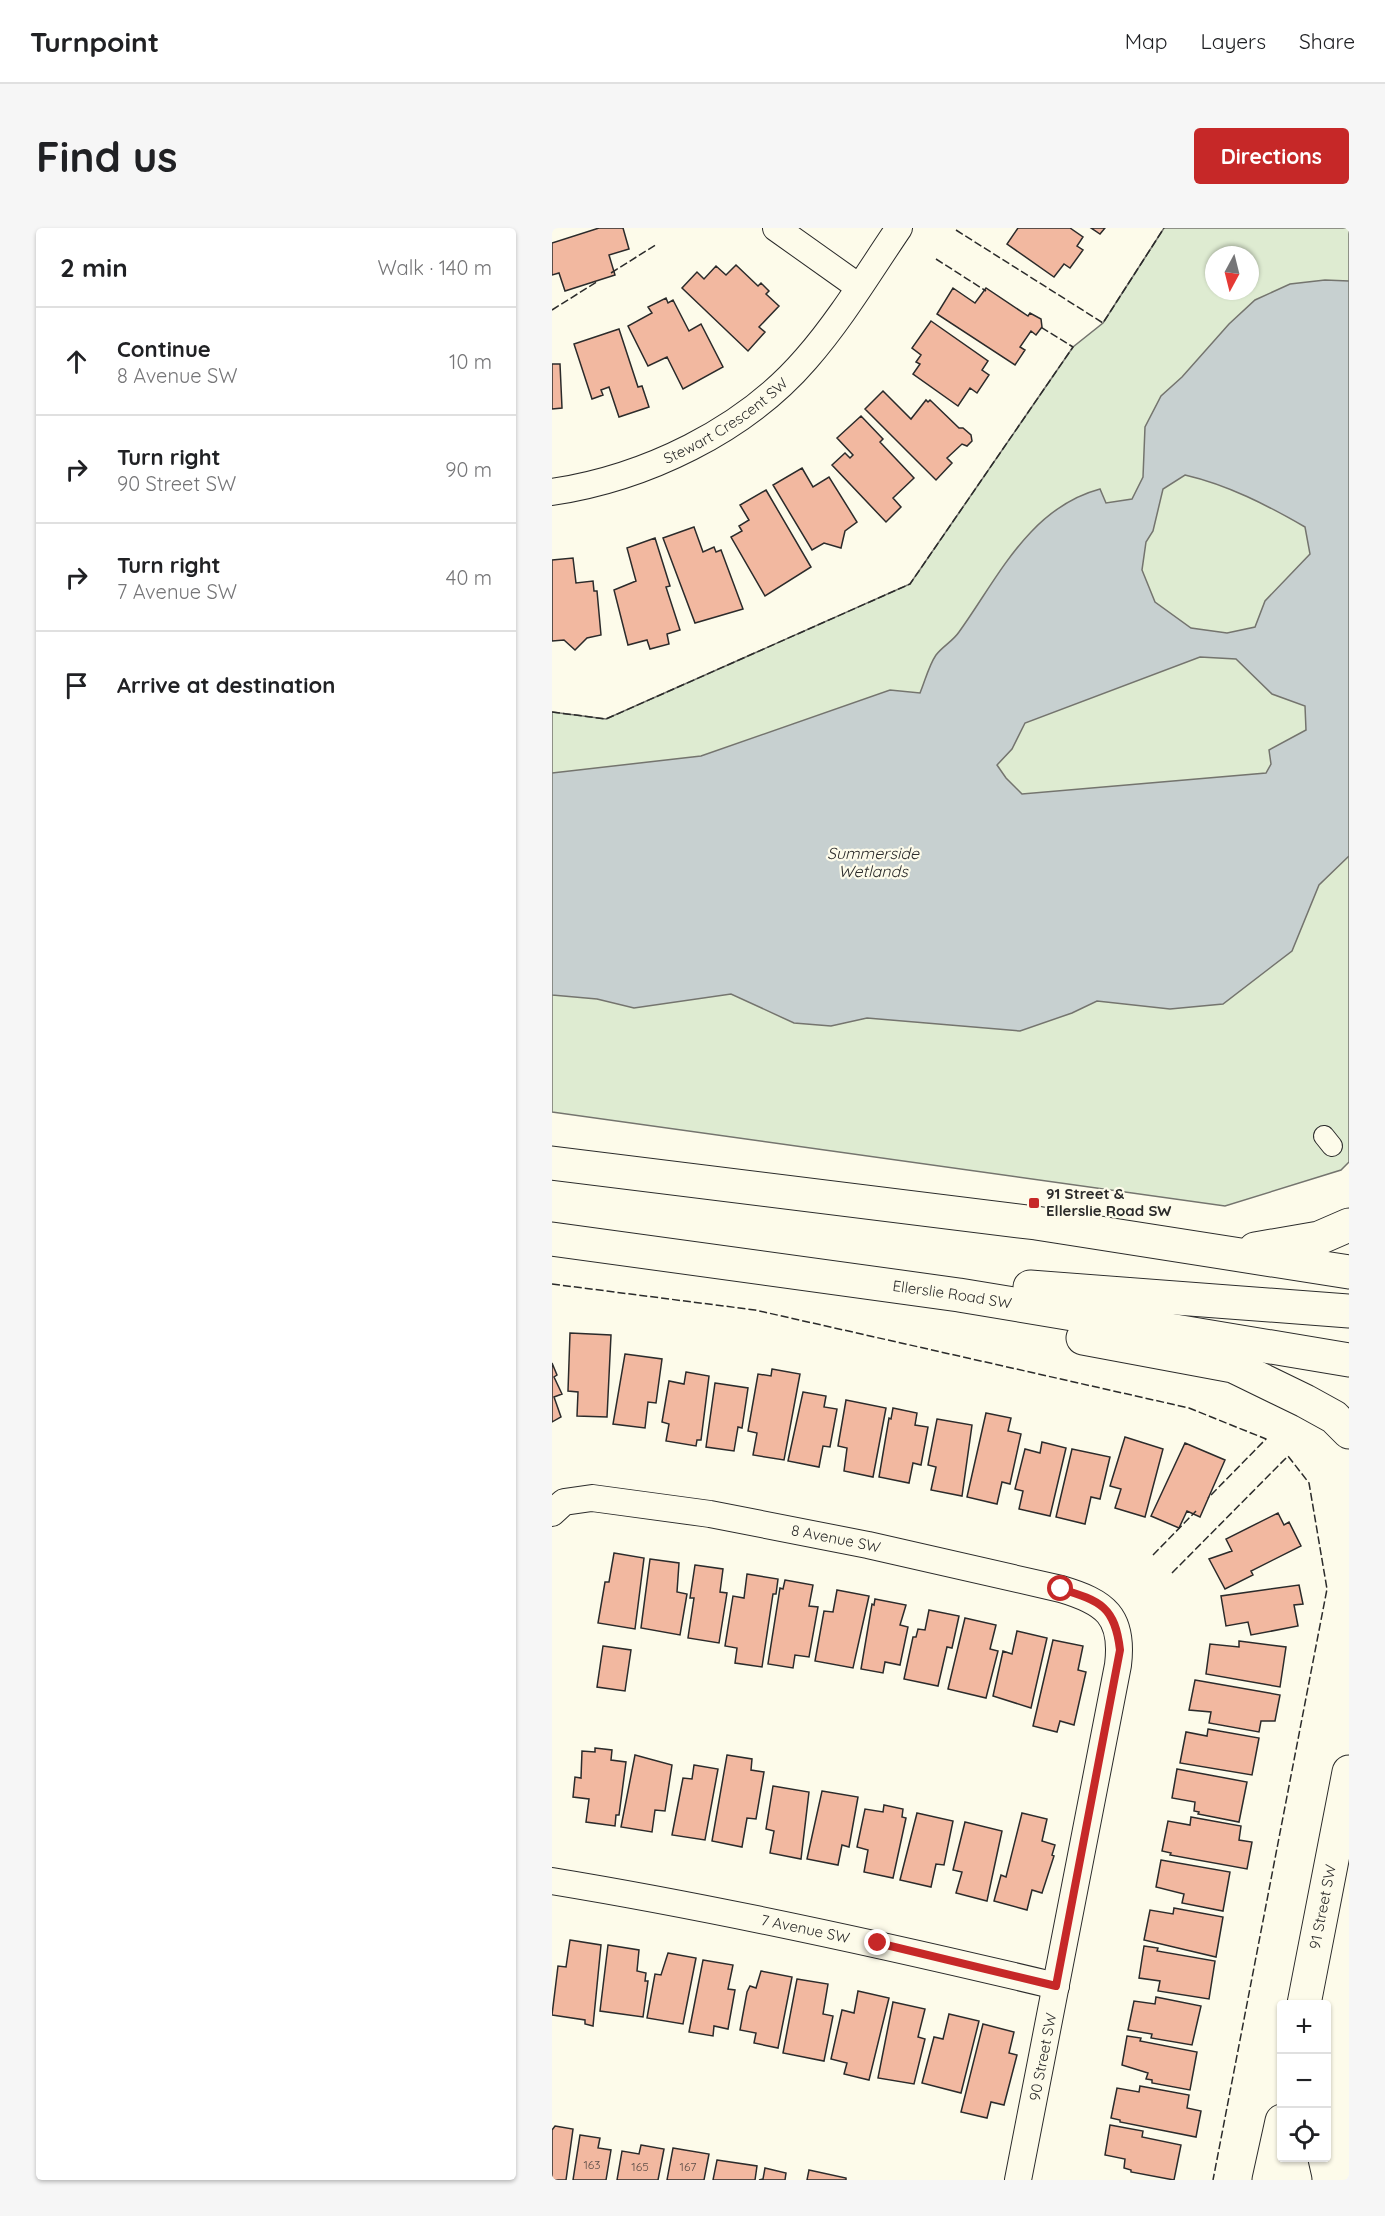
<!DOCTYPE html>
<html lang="en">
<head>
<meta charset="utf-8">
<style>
  :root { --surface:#fff; --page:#f6f6f6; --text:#202124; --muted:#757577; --line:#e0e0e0; --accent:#c62828 }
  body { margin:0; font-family:Quicksand,sans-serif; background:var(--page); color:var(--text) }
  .controls { position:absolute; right:18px; bottom:18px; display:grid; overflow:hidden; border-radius:6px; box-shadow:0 2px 4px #0004 }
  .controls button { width:54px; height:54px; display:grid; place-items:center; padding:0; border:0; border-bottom:2px solid var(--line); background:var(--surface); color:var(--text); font:30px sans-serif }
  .compass { position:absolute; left:653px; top:18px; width:54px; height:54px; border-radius:50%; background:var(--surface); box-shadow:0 2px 4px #0004; rotate:187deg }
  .stop { position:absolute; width:18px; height:18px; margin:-14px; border:4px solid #c62828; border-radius:50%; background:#fff }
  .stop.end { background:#c62828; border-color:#fff; box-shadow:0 2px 6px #0008 }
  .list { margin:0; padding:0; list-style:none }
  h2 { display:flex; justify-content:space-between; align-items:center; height:78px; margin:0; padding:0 24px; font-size:26px }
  h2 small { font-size:20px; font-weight:400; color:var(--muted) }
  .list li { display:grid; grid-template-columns:39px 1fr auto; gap:18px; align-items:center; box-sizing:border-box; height:108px; padding:0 24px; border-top:2px solid var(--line) }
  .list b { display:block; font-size:22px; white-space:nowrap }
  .list p { margin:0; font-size:20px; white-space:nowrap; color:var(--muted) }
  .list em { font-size:20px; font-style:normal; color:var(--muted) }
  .icon { flex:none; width:33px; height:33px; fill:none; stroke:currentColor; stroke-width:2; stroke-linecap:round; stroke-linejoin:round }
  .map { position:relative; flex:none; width:797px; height:1952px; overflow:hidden; border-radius:6px }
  header { display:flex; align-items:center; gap:36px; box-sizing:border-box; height:84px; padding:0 30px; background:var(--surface); border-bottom:2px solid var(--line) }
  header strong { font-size:28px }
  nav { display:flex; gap:33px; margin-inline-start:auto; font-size:21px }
  .intro { display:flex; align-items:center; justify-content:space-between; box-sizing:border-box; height:144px; padding:0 36px }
  h1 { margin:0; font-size:42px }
  .button { padding:15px 27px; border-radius:6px; background:var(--accent); color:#fff; font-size:21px; font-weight:700 }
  main { display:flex; gap:36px; padding:0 36px }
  aside { flex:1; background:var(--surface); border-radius:6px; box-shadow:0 2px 4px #0004 }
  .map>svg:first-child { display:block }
  .green { fill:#deebd1; stroke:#74746e; stroke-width:1.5; fill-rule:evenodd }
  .water { fill:#c7d0d0; stroke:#74746e; stroke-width:1.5; fill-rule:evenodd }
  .building { fill:#f2b8a0; stroke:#2b2b2b; stroke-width:1.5 }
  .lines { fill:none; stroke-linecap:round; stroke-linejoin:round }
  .pedestrian-casing { stroke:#2b2b2b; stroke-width:22 }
  .minor-casing { stroke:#2b2b2b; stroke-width:28 }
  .secondary-casing { stroke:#2b2b2b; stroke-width:35 }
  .pedestrian { stroke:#fdfbea; stroke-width:20 }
  .minor { stroke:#fdfbea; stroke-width:26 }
  .secondary { stroke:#fdfbea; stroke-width:33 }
  .fence { stroke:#2b2b2b; stroke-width:1.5; stroke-dasharray:8 3; stroke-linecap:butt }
  .route { stroke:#c62828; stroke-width:8 }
  .poi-dot { fill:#c62828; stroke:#fdfbea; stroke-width:2 }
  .labels { text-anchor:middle; stroke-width:4.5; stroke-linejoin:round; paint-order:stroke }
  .number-label { font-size:12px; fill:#5d4e48 }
  .street-label { font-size:15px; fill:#2b2b2b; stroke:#fdfbea }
  .poi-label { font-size:15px; font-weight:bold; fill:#2b2b2b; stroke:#fdfbea; text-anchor:start }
  .water-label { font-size:16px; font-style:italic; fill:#2b2b2b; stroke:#fdfbea }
</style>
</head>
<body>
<header>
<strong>Turnpoint</strong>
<nav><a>Map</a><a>Layers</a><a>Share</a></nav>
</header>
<div class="intro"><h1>Find us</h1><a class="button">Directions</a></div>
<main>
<aside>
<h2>2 min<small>Walk · 140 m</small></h2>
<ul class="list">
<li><svg class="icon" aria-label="ahead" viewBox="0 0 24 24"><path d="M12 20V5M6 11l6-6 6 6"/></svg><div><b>Continue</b><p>8 Avenue SW</p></div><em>10 m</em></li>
<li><svg class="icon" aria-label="right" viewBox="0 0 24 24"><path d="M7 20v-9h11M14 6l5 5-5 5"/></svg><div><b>Turn right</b><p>90 Street SW</p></div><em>90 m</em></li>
<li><svg class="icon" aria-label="right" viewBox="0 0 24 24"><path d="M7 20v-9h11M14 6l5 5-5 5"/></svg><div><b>Turn right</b><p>7 Avenue SW</p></div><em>40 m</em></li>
<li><svg class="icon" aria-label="arrive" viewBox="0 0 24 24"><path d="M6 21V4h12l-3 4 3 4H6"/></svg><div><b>Arrive at destination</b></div></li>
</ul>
</aside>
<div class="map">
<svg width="797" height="1952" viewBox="0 0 797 1952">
  <rect width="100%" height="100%" fill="#fdfbea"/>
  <!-- green -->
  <path class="green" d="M612,0H797V934L789,942L673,978L0,884V484L54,491L358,356L521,119L551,95ZM662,27H698V63H662Z"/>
  <!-- water -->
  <path class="water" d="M773,52L797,53V628L767,657L740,723L671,776L618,781L545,773L520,785L468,803L315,790L279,798L242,795L179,766L82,780L45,771L0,767V545L149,528L338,462L368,465C373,453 377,437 384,427C391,418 401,413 407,404C446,350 477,280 548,261L554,275L580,271L591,249L593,199L609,168L630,149L677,96L703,72L738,56ZM633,247C676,257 715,277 753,299L758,326L713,373L703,399L675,405L639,400L603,374L590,342L594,314L601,303L611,261ZM648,429L684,431L720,466L753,478L754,502L717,522L719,536L714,545L470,566L454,550L445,537L460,521L473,495Z"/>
  <!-- building -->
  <path class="building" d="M47,0H71L77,21L57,27L63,47L13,63L7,45L0,47V15Z
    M466,0H518L531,9L525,18L531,22L518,40L512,36L502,49L455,16Z
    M539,0H553L548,6Z
    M184,37L206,58L209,55L217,63L214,66L227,78L207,99L213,104L196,123L130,60L145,44L152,51L164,38L174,47Z
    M401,60L423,75L434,60L476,88L478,85L489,91L490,99L484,107L479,103L468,119L473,122L463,137L385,86Z
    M114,70L116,75L121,72L137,103L149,96L171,139L131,161L115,129L96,138L76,98L100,85L96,79Z
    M379,93L436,133L430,142L437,147L425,165L418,160L406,178L361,146L368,136L364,134L369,127L360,120Z
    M67,101L86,159L90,158L97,179L67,189L57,159L49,162L51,167L40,171L22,116Z
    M0,136H8L10,180L0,181Z
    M331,163L359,191L374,172L376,174L378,172L407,200H411L419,207L420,213L415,218L410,216L395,230L400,235L384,252L313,181Z
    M309,188L331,211L328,214L362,250L341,270L349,279L334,294L280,237L293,225L298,230L301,227L285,210Z
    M250,240L261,259L277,249L305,294L293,303L289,320L272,315L260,322L221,257Z
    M214,262L259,339L213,368L179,309L190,303L187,298L197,292L188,277Z
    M142,299L151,324L162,319L164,324L169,322L191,381L143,395L111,310Z
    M103,310L118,358L114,359L128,402L115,406L117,416L98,421L95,412L76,417L62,362L84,353L75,320Z
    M21,330L24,355L41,353L42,363H45L49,407L35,410L23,422L12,412L0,413V332Z
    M18,1105L59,1107L55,1189L25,1188L26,1164L16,1163Z
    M73,1126L110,1131L104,1175L96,1174L93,1200L61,1196Z
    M0,1135L5,1147L2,1149L10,1166L2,1169L9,1189L0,1194Z
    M220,1141L248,1146L232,1232L201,1227L205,1205L196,1203L206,1146L219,1148Z
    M134,1144L157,1148L149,1212H145L144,1218L114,1213L117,1196L110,1194L117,1153L132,1156Z
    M163,1155L196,1160L190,1200L186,1199L182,1223L154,1219Z
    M251,1164L274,1168L272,1179L285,1181L278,1219L271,1218L267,1239L236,1233Z
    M294,1172L334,1180L321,1249L292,1243L295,1220L286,1218Z
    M341,1180L365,1185L363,1197L376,1199L369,1237L361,1235L357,1255L327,1249L337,1190L339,1191Z
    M434,1185L459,1190L456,1203L469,1206L458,1256L450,1254L445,1276L415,1269Z
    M385,1191L420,1197L410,1268L379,1262L384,1239L376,1237Z
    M573,1209L611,1221L593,1289L563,1280L569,1261L558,1258Z
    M490,1214L514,1220L498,1288L467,1281L471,1263L463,1261L473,1221L488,1225Z
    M633,1215L673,1232L648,1289L635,1283L627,1300L599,1288Z
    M520,1221L558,1229L548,1271L539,1269L533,1296L504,1289Z
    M726,1285L732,1297L737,1294L749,1318L699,1343L701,1347L673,1361L657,1331L680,1323L674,1311Z
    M62,1325L92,1330L83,1401L46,1395L53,1354H57Z
    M98,1331L127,1335L125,1364L135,1366L128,1407L89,1400Z
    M143,1337L171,1341L168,1364L175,1365L167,1415L136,1410L142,1370H138Z
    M195,1346L226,1351L224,1366H221L210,1439L183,1435L185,1420L173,1418L181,1368L192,1370Z
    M233,1352L261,1357L257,1378L266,1379L257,1429L243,1427L241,1440L216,1436L228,1360L231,1361Z
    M747,1357L751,1376L742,1377L746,1398L699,1407L696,1394L674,1398L669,1368Z
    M285,1362L317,1368L301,1440L263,1433L272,1383L281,1384Z
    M323,1371L354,1377L348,1397L356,1399L348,1437L333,1434L331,1445L309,1441L320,1376L322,1377Z
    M377,1382L407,1388L400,1420L395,1419L386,1458L352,1451L361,1409H364L366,1401L373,1402Z
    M413,1390L444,1397L438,1421L446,1423L434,1470L396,1461Z
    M465,1403L495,1410L479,1480L441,1468L451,1423L460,1426Z
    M501,1412L531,1418L526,1442L534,1444L522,1497L508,1493L505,1504L481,1498Z
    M687,1413L734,1419L728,1459L654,1446L658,1416L687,1419Z
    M51,1418L79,1422L73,1463L45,1459Z
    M643,1452L728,1467L723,1493H709L707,1504L657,1495L659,1484L637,1482Z
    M656,1501L707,1510L700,1547L628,1535L634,1504L655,1508Z
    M43,1520L60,1522L59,1532L74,1534L67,1587H64L63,1598L34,1594L37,1571L21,1569L23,1549L29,1550L30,1523L43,1524Z
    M83,1527L120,1537L113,1583L103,1582L100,1604L69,1599Z
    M175,1527L200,1531L199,1542L212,1544L204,1591L195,1590L190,1619L160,1613Z
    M142,1537L166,1541L153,1612L120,1607L131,1550L140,1551Z
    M625,1541L695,1554L687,1594L646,1586L647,1584L642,1583L643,1574L620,1570Z
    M221,1558L257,1564L249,1631L218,1625L222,1603L214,1601Z
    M270,1563L306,1569L297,1619L290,1617L286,1637L255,1631Z
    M332,1577L351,1581L350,1589L354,1590L341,1650L312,1644L316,1622L305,1619L313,1581L331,1584Z
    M365,1585L401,1593L392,1637L384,1636L379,1659L348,1652Z
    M470,1585L495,1591L490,1613L503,1617L500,1627L502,1628L490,1665L480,1662L475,1682L442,1673L449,1647L454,1649Z
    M639,1589L689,1598L687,1612L700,1614L695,1641L618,1627L619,1625L610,1623L616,1593L638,1597Z
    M413,1594L450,1603L435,1673L404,1665L410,1644L401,1642Z
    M609,1632L678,1644L671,1683L630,1675L632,1666L604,1659Z
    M622,1680L671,1689L664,1729L592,1712L598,1682L621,1686Z
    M18,1712L49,1717L41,1798L33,1796V1792L0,1787L6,1738L14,1739Z
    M56,1717L87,1722L85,1743L94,1745L93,1753H96L91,1789L48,1783Z
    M592,1718L606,1720L605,1723L663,1733L657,1771L606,1763L608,1753L587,1750Z
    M116,1725L144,1730L131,1796L95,1790L103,1746L109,1747Z
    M151,1732L181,1737L176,1761L183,1762L176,1801L162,1798L161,1808L137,1804Z
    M209,1743L240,1749L226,1820L202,1815L204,1805L188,1802L195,1764L198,1758L204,1760Z
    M245,1751L276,1756L271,1786L281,1788L272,1833L231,1825Z
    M306,1763L337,1770L317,1852L292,1846L295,1835L279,1831L290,1782L302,1785Z
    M604,1769L649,1778L640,1817L599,1810L600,1806L576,1802L582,1773L603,1776Z
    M341,1774L373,1781L366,1809L373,1811L362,1856L326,1850Z
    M397,1786L427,1793L409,1865L370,1855L382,1809L391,1811Z
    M431,1796L462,1804L457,1825L465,1827L452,1877L439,1874L435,1890L409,1884Z
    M575,1808L589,1810L588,1813L645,1824L638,1862L600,1855V1852L594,1851L596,1845L570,1837Z
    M588,1858L637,1867L635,1880L649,1883L644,1909L568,1894V1892L559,1890L565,1860L587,1864Z
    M558,1897L591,1903L590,1909L629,1917L622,1952L579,1944V1942L572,1940L573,1931L553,1927Z
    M3,1898L21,1901L14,1952H0V1902Z
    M28,1907L48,1910L46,1920L59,1922L54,1952H21Z
    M89,1917L112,1921L106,1952H65L70,1923L87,1926Z
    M121,1920L157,1926L152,1952H115Z
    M165,1932L205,1938L203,1952H161Z
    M213,1940L234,1945L233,1952H207L211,1951Z
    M257,1942L294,1950V1952H255Z"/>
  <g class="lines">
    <!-- pedestrian casing -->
    <g class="pedestrian-casing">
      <path id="pedestrian" d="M772,908L780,918"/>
    </g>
    <!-- minor casing -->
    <g class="minor-casing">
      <g id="minor">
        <path d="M224,0L307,59"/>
        <path id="s1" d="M0,264C93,250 192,203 254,131C289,91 317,44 347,0"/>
        <path id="s2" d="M0,1285L12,1274L40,1270L158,1286L316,1317L509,1361C553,1374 572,1388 566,1437L466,1952"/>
        <path id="s3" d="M0,1653C170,1681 337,1718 504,1758"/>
      </g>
    </g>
    <!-- secondary casing -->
    <g class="secondary-casing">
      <g id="secondary">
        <path d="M0,935L484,995L797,1044"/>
        <path id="s4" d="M0,1011L407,1067L797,1132"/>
        <path d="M703,1021L767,1010L797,997"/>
        <path d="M478,1059L797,1083"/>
        <path d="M531,1110L681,1138L753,1173L782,1189L797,1204"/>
        <path id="s5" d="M752,1776L797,1544"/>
        <path d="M738,1930L743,1952"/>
        <path d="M717,1952L730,1893"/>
      </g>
    </g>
    <!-- pedestrian -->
    <use href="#pedestrian" class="pedestrian"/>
    <!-- minor -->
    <use href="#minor" class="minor"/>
    <!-- secondary -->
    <use href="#secondary" class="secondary"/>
    <!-- fence -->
    <path class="fence" d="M404,2L551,95L612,0
      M384,31L434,63
      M59,45L105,16
      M0,82L46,53
      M0,484L54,491L358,356L521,119L487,98
      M0,1056L203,1082L637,1180L714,1211L656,1270
      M601,1327L644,1283
      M620,1345L736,1228L757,1255L775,1361L661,1952"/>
  </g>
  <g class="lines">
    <!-- route -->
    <path class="route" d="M326,1715L504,1758L568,1422C563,1379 549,1373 509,1361"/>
  </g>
  <!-- markers -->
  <rect class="poi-dot" x="476" y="969" width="12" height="12" rx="3"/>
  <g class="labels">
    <!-- number labels -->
    <g class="number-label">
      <text x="40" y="1941">163</text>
      <text x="88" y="1943">165</text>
      <text x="136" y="1943">167</text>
    </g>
    <!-- street labels -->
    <g class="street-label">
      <text dy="5" stroke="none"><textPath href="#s1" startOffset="190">Stewart Crescent SW</textPath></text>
      <text dy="5" stroke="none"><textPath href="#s4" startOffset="404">Ellerslie Road SW</textPath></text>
      <text dy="5" stroke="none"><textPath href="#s2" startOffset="292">8 Avenue SW</textPath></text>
      <text dy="5" stroke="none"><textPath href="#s5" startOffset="99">91 Street SW</textPath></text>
      <text dy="5" stroke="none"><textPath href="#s3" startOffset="258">7 Avenue SW</textPath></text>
      <text transform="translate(491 1829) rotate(-79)" y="5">90 Street SW</text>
    </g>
    <!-- poi labels -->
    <g class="poi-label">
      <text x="494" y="971">91 Street &amp;<tspan x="494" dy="17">Ellerslie Road SW</tspan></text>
    </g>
    <!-- water labels -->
    <g class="water-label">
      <text x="321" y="631">Summerside<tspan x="321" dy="18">Wetlands</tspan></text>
    </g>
  </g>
</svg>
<div class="controls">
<button>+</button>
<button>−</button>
<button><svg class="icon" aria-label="locate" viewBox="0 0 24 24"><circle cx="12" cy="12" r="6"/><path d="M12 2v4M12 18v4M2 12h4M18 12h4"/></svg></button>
</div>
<svg class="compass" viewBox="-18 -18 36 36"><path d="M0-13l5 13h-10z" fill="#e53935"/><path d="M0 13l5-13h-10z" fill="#757577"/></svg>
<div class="stop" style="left:509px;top:1361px"></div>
<div class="stop end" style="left:326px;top:1715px"></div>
</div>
</main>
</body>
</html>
